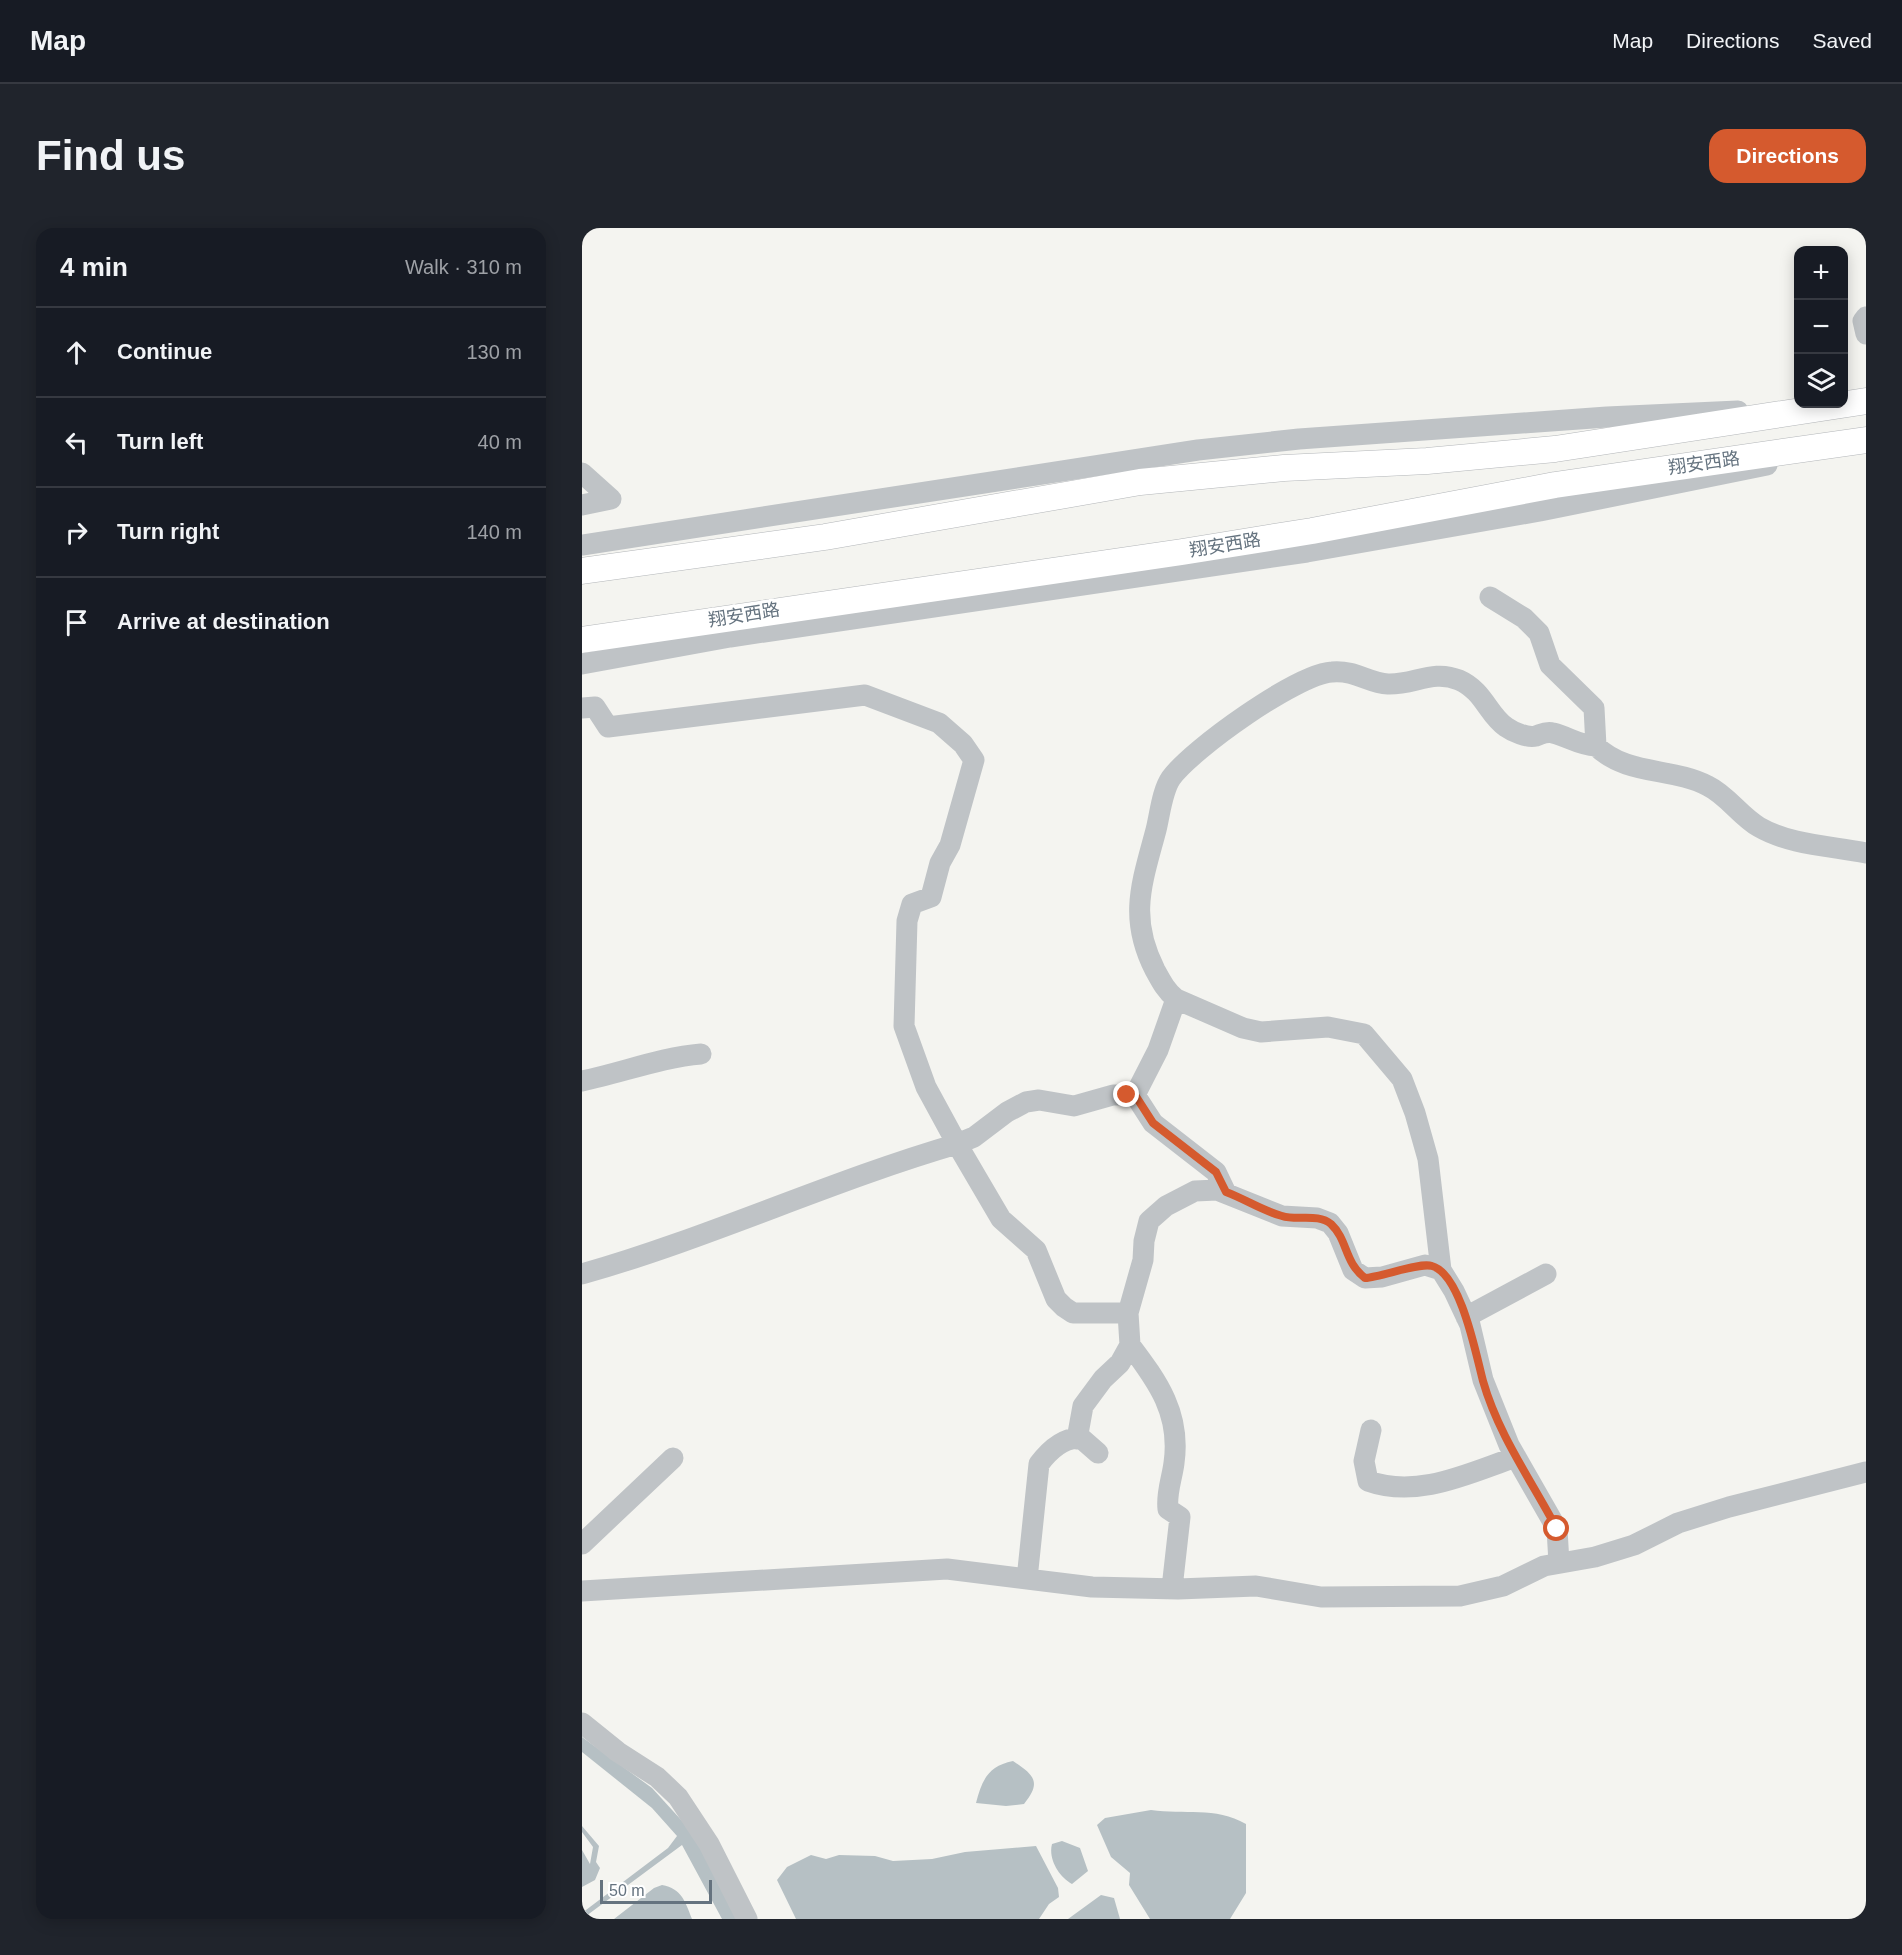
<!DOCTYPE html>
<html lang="en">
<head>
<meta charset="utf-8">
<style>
  :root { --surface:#171b24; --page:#20242c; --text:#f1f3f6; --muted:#9ea1a6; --line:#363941; --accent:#d55a2e }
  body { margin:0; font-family:Helvetica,"Noto Sans SC",sans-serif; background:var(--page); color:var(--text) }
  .controls { position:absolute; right:18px; top:18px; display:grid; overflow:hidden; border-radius:12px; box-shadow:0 3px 15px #0003 }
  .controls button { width:54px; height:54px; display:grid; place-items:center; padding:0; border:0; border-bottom:2px solid var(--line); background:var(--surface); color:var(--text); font:30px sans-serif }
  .scale { position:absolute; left:18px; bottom:15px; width:112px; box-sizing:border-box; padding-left:6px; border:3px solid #65737f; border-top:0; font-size:16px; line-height:21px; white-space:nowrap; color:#65737f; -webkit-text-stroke:4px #fff; paint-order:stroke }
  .stop { position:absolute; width:18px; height:18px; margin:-14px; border:4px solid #d55a2e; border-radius:50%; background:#fff }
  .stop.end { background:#d55a2e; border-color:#fff; box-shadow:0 2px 6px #0008 }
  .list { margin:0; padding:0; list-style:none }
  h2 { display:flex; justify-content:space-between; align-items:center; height:78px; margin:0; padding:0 24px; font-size:26px }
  h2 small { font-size:20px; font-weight:400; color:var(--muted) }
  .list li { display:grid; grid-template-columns:39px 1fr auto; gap:18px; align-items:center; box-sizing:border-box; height:90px; padding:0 24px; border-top:2px solid var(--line) }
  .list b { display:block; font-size:22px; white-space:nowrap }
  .list em { font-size:20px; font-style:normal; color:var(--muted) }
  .icon { flex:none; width:33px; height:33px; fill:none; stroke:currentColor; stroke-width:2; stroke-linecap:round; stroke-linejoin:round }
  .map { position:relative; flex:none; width:1284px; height:1691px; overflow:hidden; border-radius:18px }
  header { display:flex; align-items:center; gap:36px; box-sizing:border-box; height:84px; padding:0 30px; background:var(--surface); border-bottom:2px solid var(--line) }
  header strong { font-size:28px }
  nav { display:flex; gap:33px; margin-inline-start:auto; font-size:21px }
  .intro { display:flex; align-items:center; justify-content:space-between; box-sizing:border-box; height:144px; padding:0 36px }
  h1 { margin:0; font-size:42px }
  .button { padding:15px 27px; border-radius:18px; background:var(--accent); color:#fff; font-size:21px; font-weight:700 }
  main { display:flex; gap:36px; padding:0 36px }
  aside { flex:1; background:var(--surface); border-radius:18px; box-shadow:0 3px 15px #0003 }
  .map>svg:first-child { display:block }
  .water { fill:#b6c0c4 }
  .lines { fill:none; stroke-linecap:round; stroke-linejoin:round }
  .major-casing { stroke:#b3b6b9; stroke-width:27 }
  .minor { stroke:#bfc3c6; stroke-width:21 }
  .major { stroke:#fff; stroke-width:26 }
  .route { stroke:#d55a2e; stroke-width:8 }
  .labels { text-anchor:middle; stroke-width:6; stroke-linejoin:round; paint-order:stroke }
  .street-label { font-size:18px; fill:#65737f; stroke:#fff }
</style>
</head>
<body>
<header>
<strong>Map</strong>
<nav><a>Map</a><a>Directions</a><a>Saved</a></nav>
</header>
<div class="intro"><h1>Find us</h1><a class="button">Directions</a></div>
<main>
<aside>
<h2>4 min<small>Walk · 310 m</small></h2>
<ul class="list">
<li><svg class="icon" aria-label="ahead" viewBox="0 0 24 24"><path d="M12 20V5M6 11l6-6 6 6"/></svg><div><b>Continue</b></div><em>130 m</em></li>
<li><svg class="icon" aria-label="left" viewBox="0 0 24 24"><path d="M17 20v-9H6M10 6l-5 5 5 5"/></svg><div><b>Turn left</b></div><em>40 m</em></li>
<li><svg class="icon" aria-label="right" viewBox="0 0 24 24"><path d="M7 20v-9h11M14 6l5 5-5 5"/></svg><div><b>Turn right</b></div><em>140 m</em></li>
<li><svg class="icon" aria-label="arrive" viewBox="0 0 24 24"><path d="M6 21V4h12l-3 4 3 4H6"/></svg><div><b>Arrive at destination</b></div></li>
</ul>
</aside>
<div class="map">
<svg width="1284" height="1691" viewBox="0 0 1284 1691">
  <rect width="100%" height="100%" fill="#f4f4f0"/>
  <!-- water -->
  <path class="water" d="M0,1509L70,1560L112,1606L155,1691H140L100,1617L0,1691V1685L86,1620L95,1608L70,1580L0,1524Z
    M431,1533C452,1547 460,1554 442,1576L424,1578L394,1575C400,1552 406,1538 431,1533Z
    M569,1582C602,1587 633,1578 664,1596V1665L648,1691H568L547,1657L548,1645L529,1629L515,1597L523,1590Z
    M0,1598L17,1618L14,1634L18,1640L13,1652L0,1659V1622L8,1636L11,1619L0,1604Z
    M480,1613L498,1620L506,1643L490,1656C477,1649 466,1631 470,1616Z
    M454,1618L476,1660L477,1669L467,1676L457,1691H214L195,1652L205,1639L229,1627L244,1631L257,1627L293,1628L311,1633L350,1631L383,1624Z
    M80,1657C100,1661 103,1673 110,1691H32L72,1660Z
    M519,1667L532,1670L538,1691H486Z"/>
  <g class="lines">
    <!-- major casing -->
    <g class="major-casing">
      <path id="major" d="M0,343L243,309L558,254L702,240L845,233L973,221L1284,173
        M0,412L600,324L730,303L973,257L1284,212"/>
    </g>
    <!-- minor -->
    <path class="minor" d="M1284,89L1281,93L1284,106
      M0,245L29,271L0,277
      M0,317L616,222L717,211L1025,189L1156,183
      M908,369L942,390L957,405L968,437L1012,480L1014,518C1045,548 1090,539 1126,558C1145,567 1158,588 1177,599C1208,617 1249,618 1284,625
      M0,436L148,409L725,324L958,283L1185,237
      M0,480L13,479L26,499L283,467L357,495L381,516L392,532L368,617L358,635L349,669L330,676L325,693L322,798L344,859L375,916L419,991L454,1022L474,1071L482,1079L491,1085H546
      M0,853C39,845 80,829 119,826
      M553,867L576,822L594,771
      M859,1042L846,931L833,885L820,851L782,806L746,799L679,804L661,800L594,771C584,763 579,753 573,742C546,689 560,655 574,602C578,586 580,563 589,550C610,521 715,446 750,444C774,442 786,455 806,456C832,457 851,441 877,452C902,463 906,487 924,499C931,504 945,510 954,508C960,506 964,503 971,505C987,509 996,517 1014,518
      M0,1046C127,1010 248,953 375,916L392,909L425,884L444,874L457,872L492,878L531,867H553L571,895L634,944L644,965
      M884,1089L964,1046
      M548,1117C576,1154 599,1186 592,1235C590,1251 584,1265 586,1281L598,1289L590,1360
      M789,1202L782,1233L786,1253C836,1271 887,1245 934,1229
      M495,1211L501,1178L521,1151L538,1135L548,1117L546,1085L561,1032L562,1013L567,993L584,978L613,963L635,962L700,988L735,990L748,995L756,1005L771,1042L783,1050L800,1049L843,1037L859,1042L872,1063L888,1097L901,1152L927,1217L975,1301L977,1335
      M0,1316L91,1230
      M445,1351L457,1236C467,1223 482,1208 500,1211L516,1225
      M0,1363L365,1341L510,1359L596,1361L674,1358L739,1369L878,1368L921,1358L962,1338L1013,1329L1052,1317L1096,1295L1147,1279L1284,1244
      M0,1495L36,1524L75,1549L96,1569L127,1616L165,1691"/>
    <!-- major -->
    <use href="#major" class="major"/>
  </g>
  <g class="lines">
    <!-- route -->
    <path class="route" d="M545,867H553L571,895L634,944L644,964C663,971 681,983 700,988C715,993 736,985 749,996C766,1012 762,1034 783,1050C800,1049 837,1034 850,1038C879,1046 894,1127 901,1153C916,1206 949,1252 975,1301"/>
  </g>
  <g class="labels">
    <!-- street labels -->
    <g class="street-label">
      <text transform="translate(1122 235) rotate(-8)" y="6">翔安西路</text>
      <text transform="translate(643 317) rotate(-9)" y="6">翔安西路</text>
      <text transform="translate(162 387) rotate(-9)" y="6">翔安西路</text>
    </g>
  </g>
</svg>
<div class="controls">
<button>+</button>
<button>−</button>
<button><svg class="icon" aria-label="layers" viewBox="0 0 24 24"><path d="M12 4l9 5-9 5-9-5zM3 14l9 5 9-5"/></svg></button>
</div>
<div class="scale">50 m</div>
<div class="stop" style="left:975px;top:1301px"></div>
<div class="stop end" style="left:545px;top:867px"></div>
</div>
</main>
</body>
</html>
